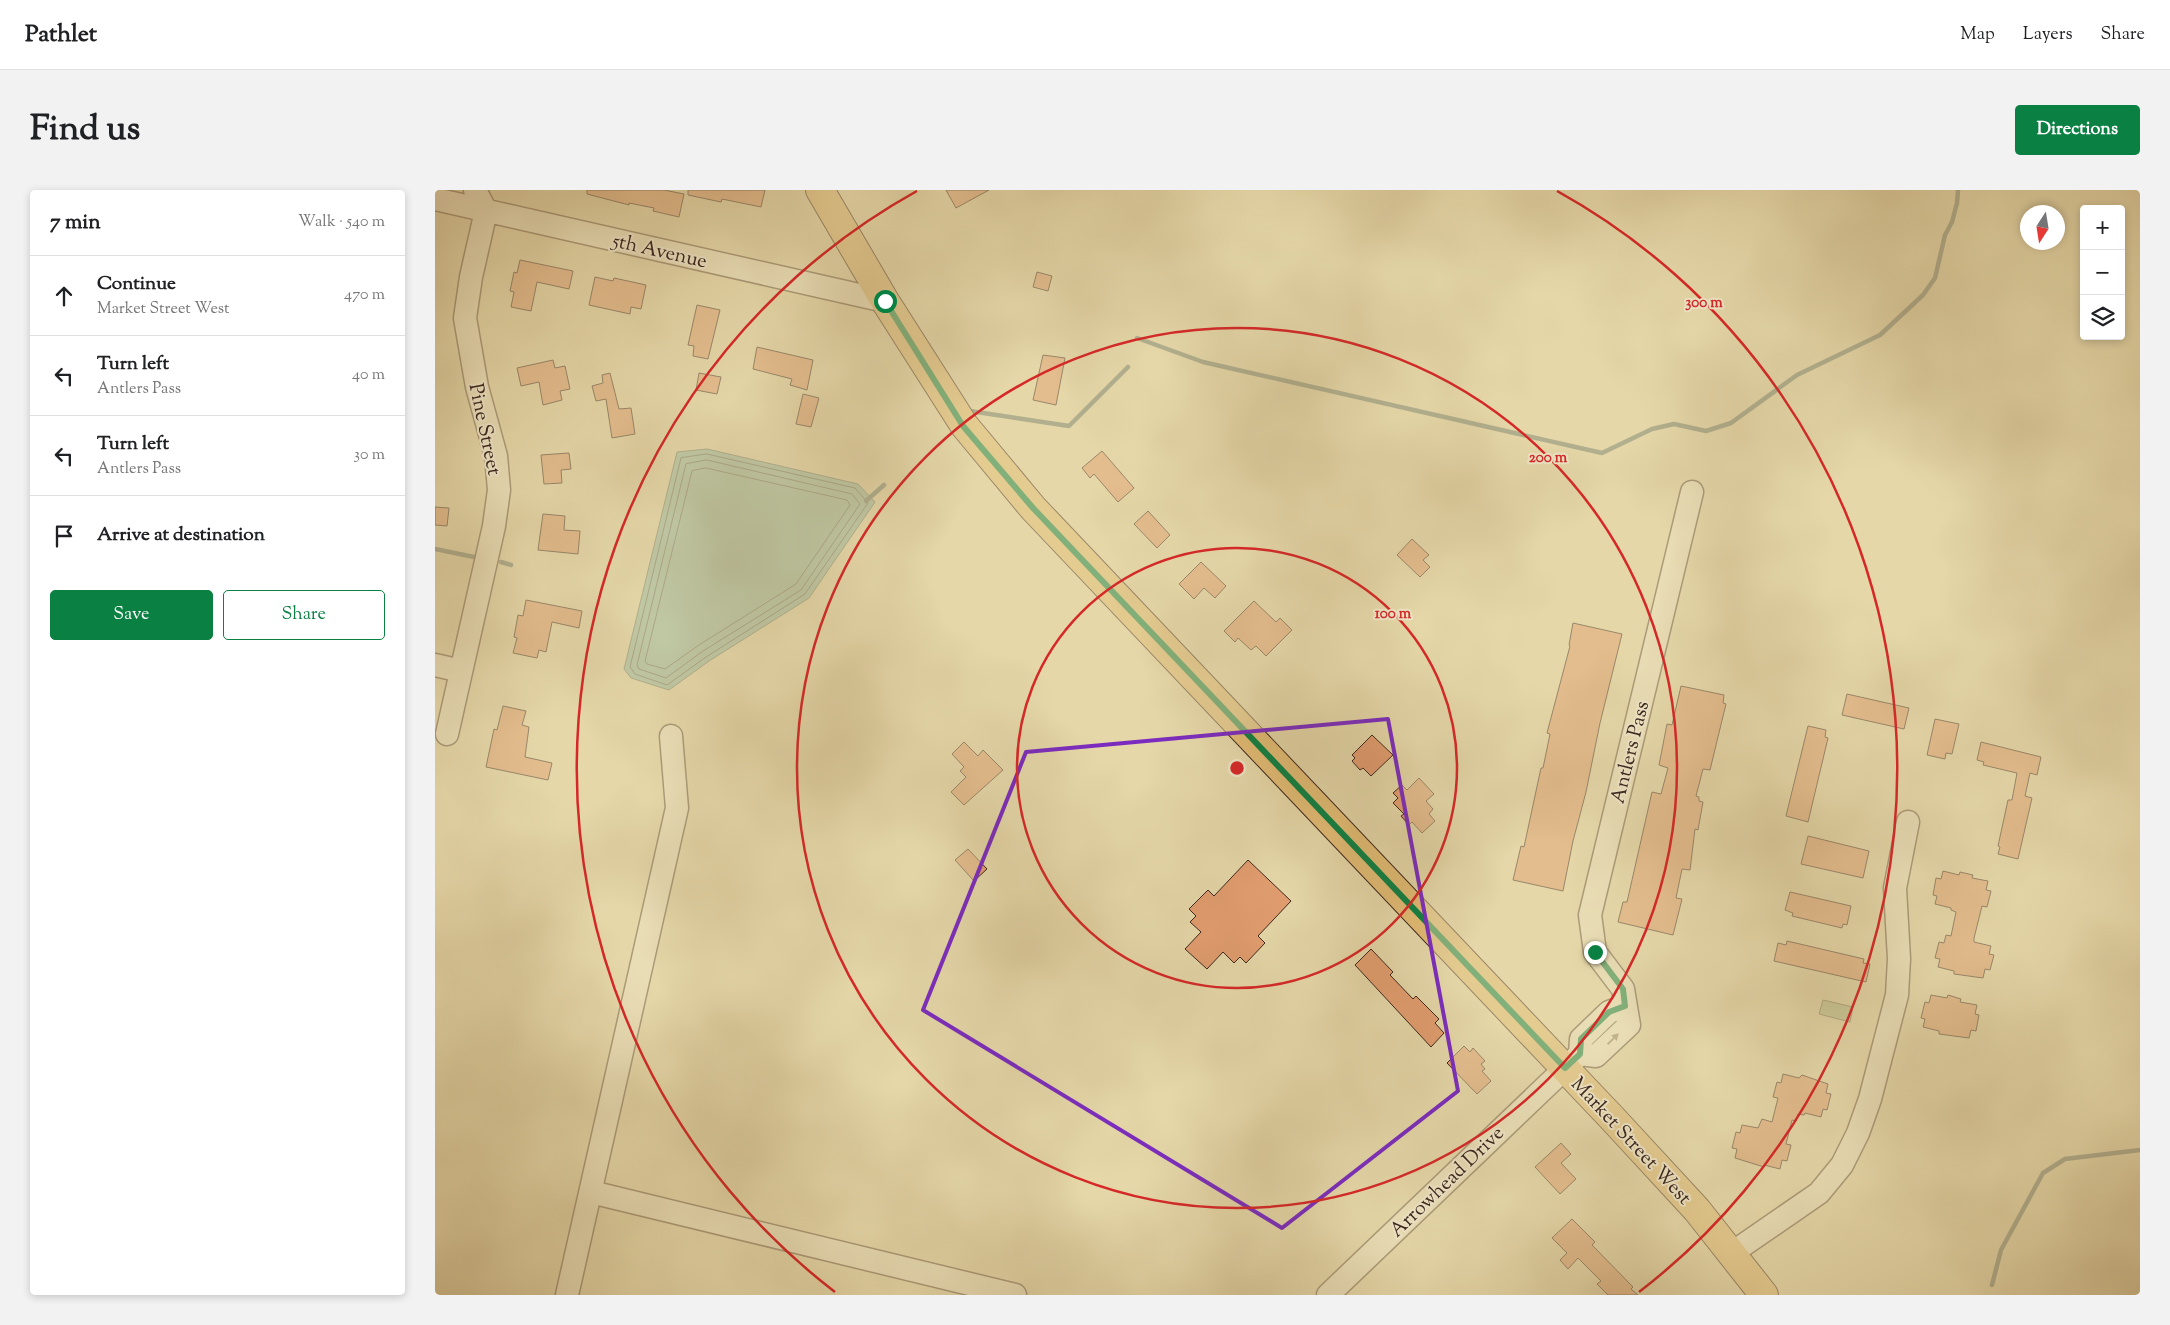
<!DOCTYPE html>
<html lang="en">
<head>
<meta charset="utf-8">
<style>
  :root { --surface:#fff; --page:#f2f2f2; --text:#202124; --muted:#757577; --line:#e0e0e0; --accent:#0b8043 }
  body { margin:0; font-family:"Sorts Mill Goudy",serif; background:var(--page); color:var(--text) }
  .controls { position:absolute; right:15px; top:15px; display:grid; overflow:hidden; border-radius:5px; box-shadow:0 2px 8px #0003 }
  .controls button { width:45px; height:45px; display:grid; place-items:center; padding:0; border:0; border-bottom:1px solid var(--line); background:var(--surface); color:var(--text); font:25px sans-serif }
  .compass { position:absolute; left:1585px; top:15px; width:45px; height:45px; border-radius:50%; background:var(--surface); box-shadow:0 2px 8px #0003; rotate:192deg }
  .stop { position:absolute; width:15px; height:15px; margin:-11px; border:4px solid #0b8043; border-radius:50%; background:#fff }
  .stop.end { background:#0b8043; border-color:#fff; box-shadow:0 1px 5px #0008 }
  .list { margin:0; padding:0; list-style:none }
  h2 { display:flex; justify-content:space-between; align-items:center; height:65px; margin:0; padding:0 20px; font-size:21px }
  h2 small { font-size:16px; font-weight:400; color:var(--muted) }
  .list li { display:grid; grid-template-columns:32px 1fr auto; gap:15px; align-items:center; box-sizing:border-box; height:80px; padding:0 20px; border-top:1px solid var(--line) }
  .list b { display:block; font-size:19px; white-space:nowrap }
  .list p { margin:0; font-size:16px; white-space:nowrap; color:var(--muted) }
  .list em { font-size:16px; font-style:normal; color:var(--muted) }
  .actions { display:flex; gap:10px; padding:15px 20px }
  .actions a { flex:1; padding:11px 0; border:1px solid var(--accent); border-radius:5px; text-align:center; font-size:18px; color:var(--accent) }
  .actions .main { background:var(--accent); color:#fff }
  .icon { flex:none; width:28px; height:28px; fill:none; stroke:currentColor; stroke-width:2; stroke-linecap:round; stroke-linejoin:round }
  .map { position:relative; flex:none; width:1705px; height:1105px; overflow:hidden; border-radius:5px }
  header { display:flex; align-items:center; gap:30px; box-sizing:border-box; height:70px; padding:0 25px; background:var(--surface); border-bottom:1px solid var(--line) }
  header strong { font-size:24px }
  nav { display:flex; gap:28px; margin-inline-start:auto; font-size:18px }
  .intro { display:flex; align-items:center; justify-content:space-between; box-sizing:border-box; height:120px; padding:0 30px }
  h1 { margin:0; font-size:35px }
  .button { padding:12px 22px; border-radius:5px; background:var(--accent); color:#fff; font-size:18px; font-weight:700 }
  main { display:flex; gap:30px; padding:0 30px }
  aside { flex:1; background:var(--surface); border-radius:5px; box-shadow:0 2px 8px #0003 }
  .map>svg:first-child { display:block }
  .green { fill:#b2bf8a; stroke:#777354 }
  .water { fill:#96baa4; stroke:#727f6f }
  .lines { fill:none; stroke-linecap:round; stroke-linejoin:round }
  .shore { stroke:#697062; stroke-width:1 }
  .stream { stroke:#727f6f; stroke-width:4.5 }
  .building { fill:#e19d6f; stroke:#3c271f }
  .minor-casing { stroke:#665341; stroke-width:25 }
  .major-casing { stroke:#3c271f; stroke-width:30 }
  .minor { stroke:#eee5c6; stroke-width:22 }
  .major { stroke:#e2bc74; stroke-width:28 }
  .oneway { fill:#958672 }
  .route { stroke:#0b8043; stroke-width:6 }
  .marked { fill:none; stroke:#7b2cbf; stroke-width:4; stroke-linejoin:round }
  .ring { fill:none; stroke:#d62828; stroke-width:2.5 }
  .labels { text-anchor:middle; stroke-width:4; stroke-linejoin:round; paint-order:stroke }
  .street-label { font-size:20px; fill:#3c271f; stroke:#eee5c6 }
  .centre { fill:#d62828; stroke:#eee5c6; stroke-width:2.5 }
  .ring-label { font-size:15px; text-anchor:middle; font-weight:bold; fill:#d62828; stroke:#eee5c6; stroke-width:4; stroke-linejoin:round; paint-order:stroke }
</style>
</head>
<body>
<header>
<strong>Pathlet</strong>
<nav><a>Map</a><a>Layers</a><a>Share</a></nav>
</header>
<div class="intro"><h1>Find us</h1><a class="button">Directions</a></div>
<main>
<aside>
<h2>7 min<small>Walk · 540 m</small></h2>
<ul class="list">
<li><svg class="icon" aria-label="ahead" viewBox="0 0 24 24"><path d="M12 20V5M6 11l6-6 6 6"/></svg><div><b>Continue</b><p>Market Street West</p></div><em>470 m</em></li>
<li><svg class="icon" aria-label="left" viewBox="0 0 24 24"><path d="M17 20v-9H6M10 6l-5 5 5 5"/></svg><div><b>Turn left</b><p>Antlers Pass</p></div><em>40 m</em></li>
<li><svg class="icon" aria-label="left" viewBox="0 0 24 24"><path d="M17 20v-9H6M10 6l-5 5 5 5"/></svg><div><b>Turn left</b><p>Antlers Pass</p></div><em>30 m</em></li>
<li><svg class="icon" aria-label="arrive" viewBox="0 0 24 24"><path d="M6 21V4h12l-3 4 3 4H6"/></svg><div><b>Arrive at destination</b></div></li>
</ul>
<div class="actions"><a class="main">Save</a><a>Share</a></div>
</aside>
<div class="map">
<svg width="1705" height="1105" viewBox="0 0 1705 1105">
  <rect width="100%" height="100%" fill="#e5d7a8"/>
  <filter id="stains"><feTurbulence type="fractalNoise" baseFrequency=".004" numOctaves="4"/><feColorMatrix values="0 0 0 0 .2 0 0 0 0 .09 0 0 0 0 .02 0 0 0 .5 -.17"/></filter>
  <radialGradient id="worn" r=".72"><stop offset=".6" stop-color="#630" stop-opacity="0"/><stop offset="1" stop-color="#630" stop-opacity=".3"/></radialGradient>
  <!-- green -->
  <path class="green" d="M1388,810L1418,817L1415,832L1384,824Z"/>
  <!-- water -->
  <path class="water" d="M272,259L423,294L440,312L374,408L274,471L234,500L196,488L189,479L242,262Z"/>
  <g class="lines">
    <!-- shore -->
    <path class="shore" d="M272,264L420,298L433,313L370,404L271,467L232,495L200,484L195,477L246,268Z
      M272,270L417,304L425,314L366,400L268,461L231,488L204,479L202,475L251,274Z
      M271,278L412,310L415,315L361,394L264,455L230,479L212,474L210,471L257,281Z"/>
    <!-- stream -->
    <path class="stream" d="M702,148L768,172L1167,263L1217,239L1239,234L1271,241L1296,233L1362,185L1445,145L1488,105L1500,88L1510,45L1517,32L1522,13L1523,0
      M535,221L634,236L693,177
      M431,311L449,295
      M0,359L39,367
      M66,372L76,375
      M1557,1095L1566,1060L1608,983L1630,969L1705,960"/>
  </g>
  <!-- building -->
  <path class="building" d="M152,0H229L249,4L244,27L218,21L219,18L194,13V15L152,4Z
    M253,0H330L326,17L287,9L286,12L253,5Z
    M511,0H554L521,18Z
    M85,70L138,81L134,99L102,92L96,121L76,117L79,102L75,101L79,82L82,83Z
    M602,82L617,86L613,101L598,97Z
    M160,87L178,91L179,88L211,95L206,119L196,117L195,124L154,115Z
    M262,115L285,120L273,169L258,166L259,156L253,155Z
    M322,157L378,170L372,200L355,195L357,189L318,179Z
    M608,165L630,168L621,215L598,210Z
    M118,170L120,178L130,176L135,199L125,201L127,210L108,215L104,192L86,196L82,178Z
    M175,183L184,219L196,218L200,244L177,248L171,209L161,211L157,196L168,193L167,185Z
    M264,183L286,187L282,204L261,200Z
    M368,204L384,208L376,237L361,234Z
    M667,261L699,298L683,312L659,284L655,288L647,278Z
    M134,263L136,279L126,280L127,293L109,294L106,265Z
    M0,317L14,318L12,336L0,335Z
    M713,321L735,345L722,358L699,334Z
    M108,324L130,326L129,340L145,341L143,364L103,360Z
    M977,349L994,365L988,370L995,377L985,387L962,365Z
    M766,372L791,396L780,408L769,398L759,409L744,394Z
    M91,410L147,421L144,438L117,432L111,462L104,460L102,468L78,463L82,448L79,447L83,425L88,426Z
    M819,411L841,432L845,428L857,440L831,466L821,456L816,460L803,448L800,452L789,441Z
    M1138,433L1187,444L1165,533L1151,602L1138,651L1128,701L1078,690L1086,656L1089,657L1106,578H1108L1115,544L1112,543L1135,456L1134,455Z
    M1246,496L1289,505L1288,513L1291,514L1275,580L1268,579L1261,606L1264,607V611L1268,612L1263,640L1260,639L1255,680L1247,679L1241,708L1247,709L1238,745L1183,732L1188,712H1192L1217,602L1226,604L1233,578L1224,575L1232,534L1237,535Z
    M1412,504L1474,518L1469,539L1407,525Z
    M68,516L91,521L87,535L94,537L90,567L117,573L113,590L51,577L59,539L62,540Z
    M1500,529L1524,534L1517,564L1511,563L1510,569L1492,565Z
    M1373,536L1391,540L1390,547L1393,548L1373,632L1351,626Z
    M937,545L958,565L936,586L928,578L925,580L917,571L920,568L917,565Z
    M529,552L543,566L548,560L568,580L529,615L516,602L531,587L525,581L529,577L517,564Z
    M1546,552L1606,567L1602,585L1595,583L1590,606L1597,608L1583,669L1563,664L1565,657L1563,656L1573,610H1577L1582,583L1548,575L1549,572L1542,570Z
    M984,588L999,604L991,611L998,619L994,624L1000,631L987,643L977,632L974,635L966,626L969,624L958,613L963,608L958,603L967,595L972,600Z
    M1373,646L1434,661L1428,688L1366,674Z
    M533,659L552,679L539,691L520,670Z
    M813,670L856,711L823,746L830,753L811,773L805,767L799,773L788,762L772,779L750,759L766,742L755,732L761,726L754,719L773,700L779,706Z
    M1508,681L1524,685L1525,682L1538,685L1537,688L1553,691L1551,700L1556,701L1552,717L1547,716L1539,748V752L1556,756L1554,764L1559,765L1555,780L1550,779L1548,788L1519,784V781L1503,777L1505,769L1500,768L1504,752L1509,753L1511,745L1516,746L1521,722L1516,720V718L1500,714L1502,706L1498,705L1501,688L1506,689Z
    M1355,702L1416,716L1412,735L1408,734L1407,738L1357,726L1358,723L1350,720Z
    M1352,751L1429,769L1428,773L1435,774L1431,792L1339,771L1343,753L1351,755Z
    M936,759L958,782L955,785L978,809L981,806L1004,829L1000,833L1009,843L996,857L920,775Z
    M1496,805L1512,808L1513,805L1526,809L1525,812L1542,815L1540,824L1544,825L1541,841L1536,840L1534,848L1504,844V841L1488,837L1490,829L1486,828L1490,812L1494,813Z
    M1029,856L1035,862L1038,858L1050,871L1046,874L1050,879L1047,881L1056,891L1042,904L1012,873Z
    M1348,884L1364,888L1367,885L1393,894L1391,903L1396,904L1392,920L1388,919L1386,927L1370,923L1369,925L1363,924L1361,931L1357,930L1351,954L1356,955L1352,971L1347,970L1345,979L1329,975V977L1300,968L1302,959L1297,958L1301,942L1305,943L1307,935L1323,938L1327,929L1337,932L1343,908L1338,907L1342,892L1346,893Z
    M1126,953L1136,964L1126,973L1141,989L1125,1004L1100,977Z
    M1137,1029L1160,1052L1157,1055L1198,1097L1196,1099L1203,1105H1173L1162,1094L1166,1091L1143,1068L1133,1079L1125,1070L1132,1063L1117,1048Z"/>
  <g class="lines">
    <!-- minor casing -->
    <g class="minor-casing">
      <path id="minor" d="M0,9L450,111
        M0,475L26,481
        M12,544L59,336L64,300L61,266L42,197L30,128L36,87L51,21L40,0
        M1145,864L1161,866L1194,835L1188,799L1160,762L1155,725L1257,302
        M156,1002L580,1105
        M1297,1063L1384,1003L1407,975L1423,943L1435,909L1462,805L1464,769L1460,698L1473,632
        M132,1105L242,618L236,546
        M893,1105L1145,864L1146,849L1174,822L1190,816"/>
    </g>
    <!-- major casing -->
    <g class="major-casing">
      <path id="major" d="M385,0L450,111L529,235L598,318L1178,929L1262,1020L1329,1105"/>
    </g>
    <!-- minor -->
    <use href="#minor" class="minor"/>
    <!-- major -->
    <use href="#major" class="major"/>
  </g>
  <!-- one-way arrows -->
  <defs><path id="oneway-solid" d="M-6-.8H1V-3.2L6.5 0L1 3.2V.8H-6Z" transform="scale(1.25)"/></defs>
  <use class="oneway" href="#oneway-solid" transform="translate(1178 849) rotate(-44)"/>
  <g class="lines">
    <!-- route -->
    <path class="route" d="M450,111L528,236L598,318L1130,878L1145,864L1146,849L1174,822L1190,816L1188,799L1160,762"/>
  </g>
  <!-- marked area -->
  <path d="M0 0H1705V1105H0ZM953,529L1023,901L847,1038L488,820L591,562Z" fill="#e5d7a8" fill-opacity=".55" fill-rule="evenodd"/>
  <path class="marked" d="M953,529L1023,901L847,1038L488,820L591,562Z"/>
  <!-- distance rings -->
  <g class="ring">
    <circle cx="802" cy="578" r="220"/>
    <circle cx="802" cy="578" r="440"/>
    <path d="M400 1102A660 660 0 0 1 482 1M1122 1A660 660 0 0 1 1204 1102"/>
  </g>
  <g class="labels">
    <!-- street labels -->
    <g class="street-label">
      <text transform="translate(225 60) rotate(13)" y="7">5th Avenue</text>
      <text transform="translate(51 239) rotate(78)" y="7">Pine Street</text>
      <text transform="translate(1194 562) rotate(-76)" y="7">Antlers Pass</text>
      <text transform="translate(1197 950) rotate(47)" y="7">Market Street West</text>
      <text transform="translate(1011 991) rotate(-44)" y="7">Arrowhead Drive</text>
    </g>
  </g>
  <circle cx="802" cy="578" r="8" class="centre"/>
  <g class="ring-label">
    <text x="1269" y="117">300 m</text>
    <text x="1113" y="272">200 m</text>
    <text x="958" y="428">100 m</text>
  </g>
  <rect width="100%" height="100%" filter="url(#stains)"/>
  <rect width="100%" height="100%" fill="url(#worn)"/>
</svg>
<div class="controls">
<button>+</button>
<button>−</button>
<button><svg class="icon" aria-label="layers" viewBox="0 0 24 24"><path d="M12 4l9 5-9 5-9-5zM3 14l9 5 9-5"/></svg></button>
</div>
<svg class="compass" viewBox="-18 -18 36 36"><path d="M0-13l5 13h-10z" fill="#e53935"/><path d="M0 13l5-13h-10z" fill="#757577"/></svg>
<div class="stop" style="left:450px;top:111px"></div>
<div class="stop end" style="left:1160px;top:762px"></div>
</div>
</main>
</body>
</html>
